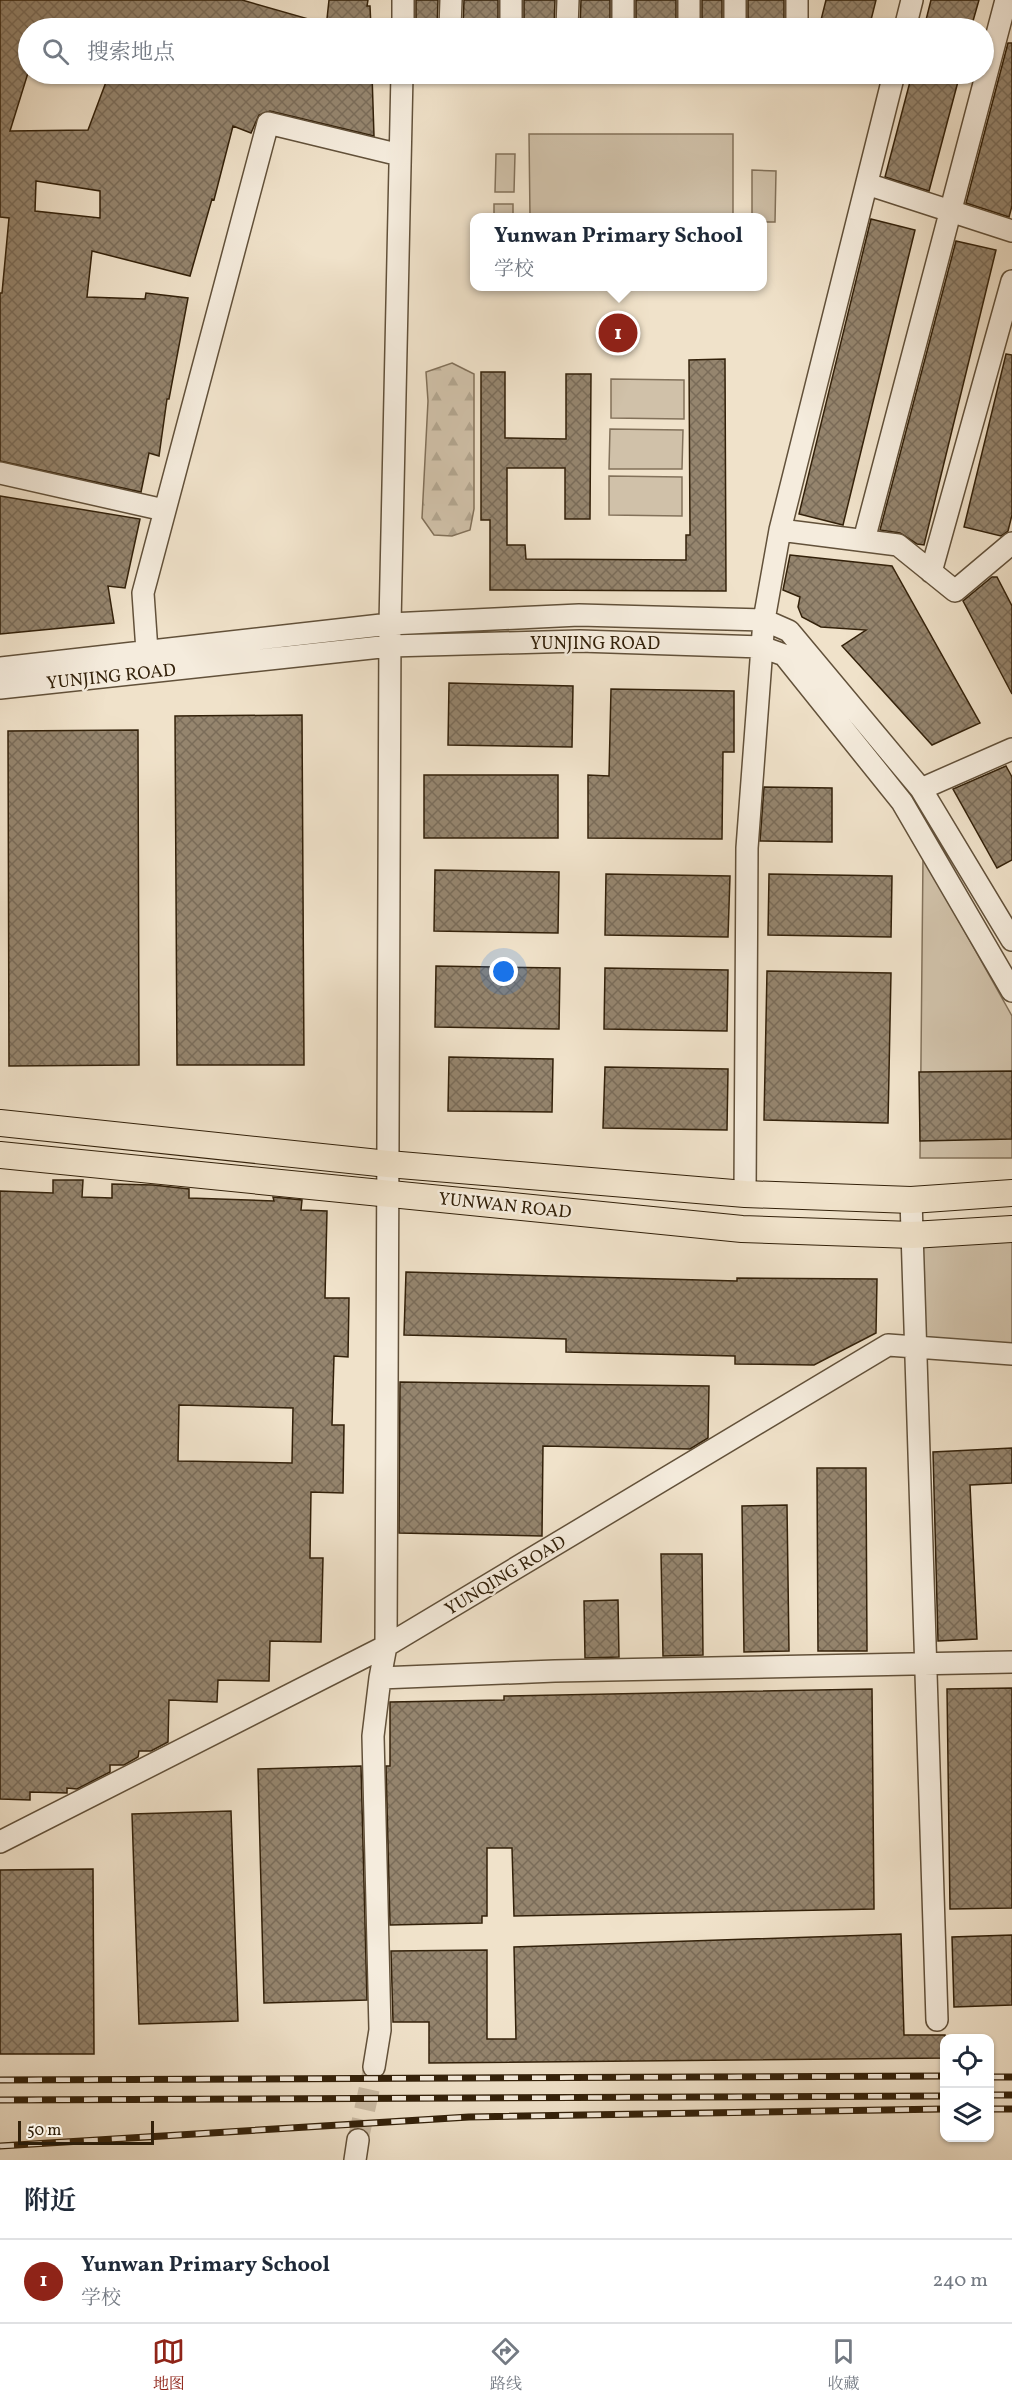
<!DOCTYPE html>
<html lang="zh">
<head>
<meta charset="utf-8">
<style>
  :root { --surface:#fff; --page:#f6f6f7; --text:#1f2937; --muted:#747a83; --line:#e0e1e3; --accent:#8f2418 }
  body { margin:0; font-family:Vollkorn,"Noto Serif SC",serif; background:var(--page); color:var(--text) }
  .controls { position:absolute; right:18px; bottom:18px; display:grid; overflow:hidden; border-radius:12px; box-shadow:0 2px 4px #0004 }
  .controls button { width:54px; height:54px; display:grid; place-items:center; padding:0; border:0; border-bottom:2px solid var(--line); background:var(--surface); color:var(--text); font:30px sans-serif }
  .scale { position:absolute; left:18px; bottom:15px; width:136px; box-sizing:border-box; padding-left:6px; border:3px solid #33210a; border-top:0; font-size:16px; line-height:21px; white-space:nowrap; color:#33210a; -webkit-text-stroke:4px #f5ecdd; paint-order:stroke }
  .you { position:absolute; left:504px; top:972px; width:21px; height:21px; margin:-15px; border:4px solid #fff; border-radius:50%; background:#1a73e8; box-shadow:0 0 0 9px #1a73e833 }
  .badge { display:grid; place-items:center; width:39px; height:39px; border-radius:50%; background:var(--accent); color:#fff; font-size:20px; font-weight:700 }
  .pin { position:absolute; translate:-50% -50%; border:3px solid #fff; box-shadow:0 2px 6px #0006 }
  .popup { position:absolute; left:470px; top:213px; width:297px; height:78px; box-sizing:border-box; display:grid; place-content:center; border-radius:12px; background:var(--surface); filter:drop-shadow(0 2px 4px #0005); font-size:20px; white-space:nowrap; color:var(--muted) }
  .popup b { font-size:22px; color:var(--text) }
  .popup::after { content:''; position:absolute; left:50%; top:100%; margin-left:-12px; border:12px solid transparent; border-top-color:var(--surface) }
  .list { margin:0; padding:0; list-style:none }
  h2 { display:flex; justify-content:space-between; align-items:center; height:78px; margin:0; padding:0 24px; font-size:26px }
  h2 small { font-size:20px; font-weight:400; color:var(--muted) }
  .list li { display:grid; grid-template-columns:39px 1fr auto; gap:18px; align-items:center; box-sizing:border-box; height:84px; padding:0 24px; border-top:2px solid var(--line) }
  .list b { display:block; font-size:22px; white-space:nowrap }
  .list p { margin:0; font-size:20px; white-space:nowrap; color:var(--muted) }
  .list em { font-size:20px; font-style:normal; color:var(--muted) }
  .icon { flex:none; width:33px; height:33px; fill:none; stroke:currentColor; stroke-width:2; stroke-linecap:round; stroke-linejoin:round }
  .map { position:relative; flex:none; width:1012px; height:2160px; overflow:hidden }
  .search { position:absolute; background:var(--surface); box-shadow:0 2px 4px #0004; left:18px; right:18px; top:18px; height:66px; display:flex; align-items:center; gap:15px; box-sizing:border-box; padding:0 21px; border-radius:33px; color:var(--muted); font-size:22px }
  .sheet { height:162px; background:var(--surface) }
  nav { display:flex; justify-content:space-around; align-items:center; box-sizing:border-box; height:84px; border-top:2px solid var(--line); background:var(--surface); font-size:16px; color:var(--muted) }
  nav a { display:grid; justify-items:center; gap:3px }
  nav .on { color:var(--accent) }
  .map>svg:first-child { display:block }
  .green { fill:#d0c1a9; stroke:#82715a; stroke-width:1.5 }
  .forest { fill:url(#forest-firs); stroke:#82715a; stroke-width:1.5 }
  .building { fill:url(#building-cross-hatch); stroke:#33210a; stroke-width:1.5; fill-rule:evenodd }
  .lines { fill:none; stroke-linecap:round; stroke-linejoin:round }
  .minor-tunnel { stroke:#cabba4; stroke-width:21; stroke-dasharray:21 10; stroke-linecap:butt }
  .minor-casing { stroke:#62513a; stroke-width:24 }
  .major-casing { stroke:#33210a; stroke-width:28 }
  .minor { stroke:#f5ecdd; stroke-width:21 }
  .major { stroke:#f0e2ca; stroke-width:26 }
  .rail-casing { stroke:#33210a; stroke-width:7 }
  .rail { stroke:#f5ecdd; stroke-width:4.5; stroke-dasharray:14; stroke-linecap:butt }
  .labels { text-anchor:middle; stroke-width:5; stroke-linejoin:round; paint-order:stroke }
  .street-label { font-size:18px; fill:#33210a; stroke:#f5ecdd }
</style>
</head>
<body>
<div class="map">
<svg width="1012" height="2160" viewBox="0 0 1012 2160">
  <defs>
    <pattern id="forest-firs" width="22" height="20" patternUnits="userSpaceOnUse" patternTransform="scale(1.5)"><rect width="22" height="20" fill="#d0c1a9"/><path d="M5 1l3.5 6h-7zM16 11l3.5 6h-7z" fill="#b3a690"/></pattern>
    <pattern id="building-cross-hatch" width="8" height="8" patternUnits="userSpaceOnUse" patternTransform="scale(1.5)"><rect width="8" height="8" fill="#95856e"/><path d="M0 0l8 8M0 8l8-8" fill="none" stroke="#7a6c59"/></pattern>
  </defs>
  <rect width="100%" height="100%" fill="#f0e2ca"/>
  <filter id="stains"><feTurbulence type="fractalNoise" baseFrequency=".00333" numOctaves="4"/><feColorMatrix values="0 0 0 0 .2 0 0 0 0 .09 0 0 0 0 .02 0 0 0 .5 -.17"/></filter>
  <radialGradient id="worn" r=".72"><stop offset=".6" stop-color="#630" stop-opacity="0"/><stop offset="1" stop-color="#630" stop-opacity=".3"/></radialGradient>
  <!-- green -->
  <path class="green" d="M529,134H733V217H530Z
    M496,154H515L514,192H495Z
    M752,170L776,171L775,222H762V218L752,217Z
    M494,204H513V217H494Z
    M611,379L684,380V419L611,418Z
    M610,429L683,430L682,469H609Z
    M609,476L682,477V516L609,515Z
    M923,857L1012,1016V1158H920Z
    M1012,1241V1347L922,1339L919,1244Z"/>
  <!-- forest -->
  <path class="forest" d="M452,363L474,374V509L470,530L452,536L434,535L422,518L428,401L426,372Z"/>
  <!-- building -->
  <path class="building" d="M0,0H242L326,24V28H28V73L10,131L88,130L109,74H372L374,136L270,111L259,115L251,133L233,126L214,200L212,199L190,276L92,251L87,297L145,299L146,293L188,298L169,399H167L159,456L149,453L141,492L0,461V293H2L9,218L0,217ZM36,181L100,191V218L35,211Z
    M329,0H368L367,6H370L371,28H326Z
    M416,0H438L437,28H416Z
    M464,0H498V28H463Z
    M524,0H555L554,28H524Z
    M581,0H610V28H580Z
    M636,0H676V28H636Z
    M702,0H722V28H702Z
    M748,0H784V28H748Z
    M826,0H876L869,28H819Z
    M931,0H979L971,28H924Z
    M1008,43H1012V206L1009,217L966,203Z
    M912,74H960L929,191L885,177Z
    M871,219L915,230L843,525L799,514Z
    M956,241L996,250L924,545L917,544L900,533L880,530Z
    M1006,354L1012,355V515L1008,531L1001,536L964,527Z
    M725,359L726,591L490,590V520H481V372H505V438L566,439V374H591L590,519H565V468H507V545H525L526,559L686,560V535H690L689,360Z
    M0,496L140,519L125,588L108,586L114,623L0,634Z
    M790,555L892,566L980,723L932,745L842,646L866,630L821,627L802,617L798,607L800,597L783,590Z
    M992,577H997L1012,606V694L963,601Z
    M449,683L573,686L572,747L448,745Z
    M611,689L734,691V752H723L722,839L588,838V775L609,776Z
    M302,715L304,1065H177L175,716Z
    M138,730L139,1065L9,1066L8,731Z
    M1006,766L1012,777V860L997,868L953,789Z
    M424,775H558V838H424Z
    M764,787L832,788V842L760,841Z
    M435,870L559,872L558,933L434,931Z
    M606,874L730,876L728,937L605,935Z
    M769,874L892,876L891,937L768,935Z
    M436,966L560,968L559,1029L435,1027Z
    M605,968L728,970L727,1031L604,1029Z
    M767,971L891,973L888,1123L764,1120Z
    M449,1057L553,1059L552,1112L448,1111Z
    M605,1067L728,1069L727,1130L603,1128Z
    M1012,1071V1139L920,1141L919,1072Z
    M53,1180H83L82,1197L112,1198V1184L153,1185L189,1189V1198L274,1201L273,1197L302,1200L301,1210L327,1211L325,1298H349L348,1357L334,1356L332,1425H344L343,1493L311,1492L310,1558H323L321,1642L270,1641L269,1681L218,1680L217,1702L169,1700L168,1742L151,1751H139L138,1757L124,1765H110V1772L77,1789L67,1788V1793L30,1792V1800L0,1799V1191L53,1193ZM179,1405L293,1408L292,1463L178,1461Z
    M406,1272L737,1281V1278L877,1279L876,1333L814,1365L735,1364V1356L566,1352V1339L404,1335Z
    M400,1382L709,1386L708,1438L690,1449L543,1446L542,1536L399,1533Z
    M1012,1448V1483L970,1485L977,1639L938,1641L933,1452Z
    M817,1468H866L867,1651H818Z
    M787,1505L789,1651L744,1652L742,1506Z
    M661,1554H702L703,1655L663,1656Z
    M618,1600L619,1657L585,1658L584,1601Z
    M1012,1688V1908L950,1909L947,1689Z
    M872,1689L874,1909L514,1916L512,1848H487V1916H482V1923L390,1925L386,1766H390V1702L504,1700V1696Z
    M361,1766L367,2000L264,2003L258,1769Z
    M231,1811L238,2021L139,2024L132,1814Z
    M93,1869L94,2054H0V1870Z
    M901,1934L904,2035H945V2058L429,2063V2022H393L391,1951L487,1950V2039H516L514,1947Z
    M1012,1935V2005L954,2007L952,1937Z"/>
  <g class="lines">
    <!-- minor-tunnel -->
    <path class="minor-tunnel" d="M358,2140L374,2067"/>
    <!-- minor casing -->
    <g class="minor-casing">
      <path id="minor" d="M735,0V28
        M797,0V28
        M403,28V0
        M450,28L451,0
        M511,28V0
        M567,28L568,0
        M623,28V0
        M689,28V0
        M905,28L912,0
        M402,74L390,624L386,1646L380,1678L555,1671L1012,1662
        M867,184L1012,231
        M0,473L164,510
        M780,530L898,545L955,591L1012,543
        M864,540L1006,0
        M931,572L1012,281
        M147,651L143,593L268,123L400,155
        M0,668L390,624L579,615L764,620L789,631L921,789L1012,940
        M0,688L390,646L580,641L762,647L784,655L902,802L1012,991
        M921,789L1012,749
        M745,1194L747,848L764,620L780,530L894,74
        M911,1200L937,2020
        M0,1842L386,1646L888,1345L1012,1354
        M374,2067L380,2030L373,1736L380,1678
        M355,2160L358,2140"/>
    </g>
    <!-- major casing -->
    <g class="major-casing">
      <path id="major" d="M0,1123L388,1164L745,1194L911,1200L1012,1193
        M0,1155L742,1229L912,1235L1012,1229"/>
    </g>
    <!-- minor -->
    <use href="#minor" class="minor"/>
    <!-- major -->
    <use href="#major" class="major"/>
    <!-- rail casing -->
    <g class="rail-casing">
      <path id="rail" d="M990,2077H1012
        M0,2080L944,2076
        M990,2095H1012
        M0,2100L944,2096
        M990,2109H1012
        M0,2146L469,2117L944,2109"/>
    </g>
    <!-- rail -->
    <use href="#rail" class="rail"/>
  </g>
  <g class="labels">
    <!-- street labels -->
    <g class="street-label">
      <text x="595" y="649">YUNJING ROAD</text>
      <text transform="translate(111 676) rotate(-6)" y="6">YUNJING ROAD</text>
      <text transform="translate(505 1205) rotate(6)" y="6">YUNWAN ROAD</text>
      <text transform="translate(505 1575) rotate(-31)" y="6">YUNQING ROAD</text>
    </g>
  </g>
  <rect width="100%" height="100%" filter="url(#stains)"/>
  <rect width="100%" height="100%" fill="url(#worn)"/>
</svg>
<div class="controls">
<button><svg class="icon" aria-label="locate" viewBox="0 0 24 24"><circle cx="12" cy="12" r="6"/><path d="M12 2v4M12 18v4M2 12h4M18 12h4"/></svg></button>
<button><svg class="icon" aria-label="layers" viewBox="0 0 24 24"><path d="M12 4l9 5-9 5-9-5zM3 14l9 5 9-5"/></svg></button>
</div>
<div class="scale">50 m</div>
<div class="you"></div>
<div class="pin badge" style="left:618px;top:333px">1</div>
<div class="popup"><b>Yunwan Primary School</b>学校</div>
<div class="search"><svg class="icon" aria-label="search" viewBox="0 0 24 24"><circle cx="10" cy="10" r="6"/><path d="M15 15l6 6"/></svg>搜索地点</div>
</div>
<section class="sheet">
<h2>附近<small></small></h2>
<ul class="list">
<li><span class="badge">1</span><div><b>Yunwan Primary School</b><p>学校</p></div><em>240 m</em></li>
</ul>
</section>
<nav>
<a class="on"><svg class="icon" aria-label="map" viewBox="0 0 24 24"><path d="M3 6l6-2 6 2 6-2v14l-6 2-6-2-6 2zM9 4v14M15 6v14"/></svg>地图</a>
<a><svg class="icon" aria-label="directions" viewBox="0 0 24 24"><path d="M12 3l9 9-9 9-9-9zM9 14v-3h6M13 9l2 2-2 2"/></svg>路线</a>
<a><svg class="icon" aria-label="saved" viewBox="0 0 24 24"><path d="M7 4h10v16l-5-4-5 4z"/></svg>收藏</a>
</nav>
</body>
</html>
